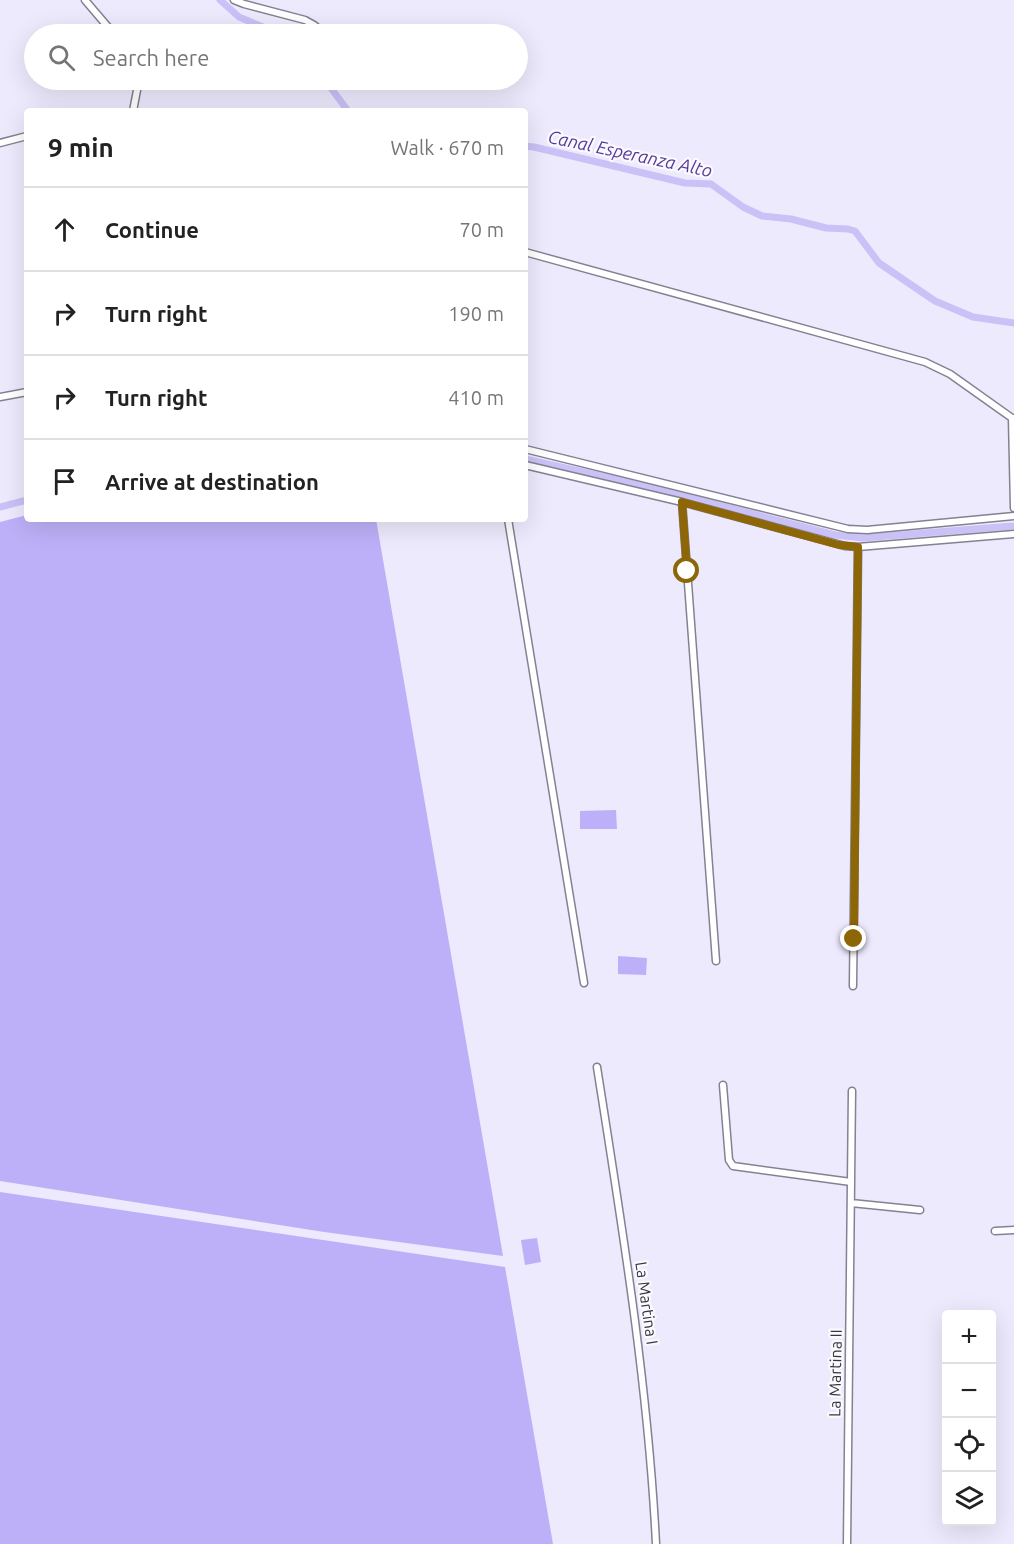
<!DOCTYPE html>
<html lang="en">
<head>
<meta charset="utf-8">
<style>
  :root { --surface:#fff; --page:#f2f2f2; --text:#222; --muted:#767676; --line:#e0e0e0 }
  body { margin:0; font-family:Ubuntu,sans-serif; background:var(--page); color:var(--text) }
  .controls { position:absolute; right:18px; bottom:18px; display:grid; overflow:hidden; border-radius:6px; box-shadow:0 6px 24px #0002 }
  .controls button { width:54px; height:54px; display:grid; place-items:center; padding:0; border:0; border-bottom:2px solid var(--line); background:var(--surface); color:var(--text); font:30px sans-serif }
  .stop { position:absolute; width:18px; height:18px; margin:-14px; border:4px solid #8c6607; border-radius:50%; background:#fff }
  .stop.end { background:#8c6607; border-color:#fff; box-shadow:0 2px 6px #0008 }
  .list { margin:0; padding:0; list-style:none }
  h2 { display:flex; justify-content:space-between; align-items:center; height:78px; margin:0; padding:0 24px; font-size:26px }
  h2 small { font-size:20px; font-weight:400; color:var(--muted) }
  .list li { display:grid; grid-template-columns:39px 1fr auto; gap:18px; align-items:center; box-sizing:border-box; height:84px; padding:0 24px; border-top:2px solid var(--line) }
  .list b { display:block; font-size:22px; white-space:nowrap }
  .list em { font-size:20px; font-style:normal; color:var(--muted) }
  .icon { flex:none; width:33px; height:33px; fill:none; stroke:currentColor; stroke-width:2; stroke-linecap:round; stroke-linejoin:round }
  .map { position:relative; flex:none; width:1014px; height:1544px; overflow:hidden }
  .search { position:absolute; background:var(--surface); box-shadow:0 6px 24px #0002; left:24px; top:24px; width:504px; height:66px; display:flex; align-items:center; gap:15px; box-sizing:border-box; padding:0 21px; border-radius:33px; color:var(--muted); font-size:22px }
  .panel { position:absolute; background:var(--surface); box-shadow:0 6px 24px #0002; left:24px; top:108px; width:504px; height:414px; border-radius:6px }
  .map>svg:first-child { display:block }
  .green { fill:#beb0f8 }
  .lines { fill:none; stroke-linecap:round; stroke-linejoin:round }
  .canal { stroke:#cac1f7; stroke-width:7 }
  .street-casing { stroke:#838192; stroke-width:9 }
  .street { stroke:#fff; stroke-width:6 }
  .route { stroke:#8c6607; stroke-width:8 }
  .labels { text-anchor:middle; stroke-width:4.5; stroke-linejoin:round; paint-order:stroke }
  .street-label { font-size:16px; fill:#37363d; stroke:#faf9fd }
  .water-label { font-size:18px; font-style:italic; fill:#57399d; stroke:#faf9fd }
</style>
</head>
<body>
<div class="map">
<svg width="1014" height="1544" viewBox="0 0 1014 1544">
  <rect width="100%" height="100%" fill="#edeafd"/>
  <!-- green -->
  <path class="green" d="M27,515V519H376L503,1256L324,1232L0,1181V522Z
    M616,810L617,829H580V811Z
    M618,956L647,958L646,975L618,974Z
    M0,1192L505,1267L553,1544H0Z
    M537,1238L541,1262L525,1265L521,1240Z"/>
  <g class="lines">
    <!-- canal -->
    <path class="canal" d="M220,0L239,17L280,34
      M325,80L348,111
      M525,146L534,147L685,183L711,184L743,207L762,216L791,219L826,228L848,229L855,231L879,263L935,301L973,317L1014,323
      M525,459L628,482L835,535L863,538L1012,526
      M0,507L27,500"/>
    <!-- street casing -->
    <g class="street-casing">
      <path id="street" d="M85,0L114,34
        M234,0L244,4L305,20L314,25L322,32
        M133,111L139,80
        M0,143L27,136
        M525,252L925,362L950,374L1012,418H1014
        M0,397L27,392
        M1012,418L1014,508
        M525,449L848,529L867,530L1014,516
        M525,465L682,502L845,546L858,547L1014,534
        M682,502L716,961
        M508,519L584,983
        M853,986L858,547
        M597,1067C622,1226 648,1384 656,1544
        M723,1085L729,1160L733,1166L851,1182
        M851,1203L920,1210
        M995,1231L1014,1230
        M847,1544L852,1091"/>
    </g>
    <!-- street -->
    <use href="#street" class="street"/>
  </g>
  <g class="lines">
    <!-- route -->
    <path class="route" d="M687,571L682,502L839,545L858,547L854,939"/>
  </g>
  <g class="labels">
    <!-- street labels -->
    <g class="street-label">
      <text transform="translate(647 1303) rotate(82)" y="6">La Martina I</text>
      <text transform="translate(835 1373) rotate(-89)" y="6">La Martina II</text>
    </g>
    <!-- water labels -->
    <g class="water-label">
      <text transform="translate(630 154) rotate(12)" y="6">Canal Esperanza Alto</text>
    </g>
  </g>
</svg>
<div class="controls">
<button>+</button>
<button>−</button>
<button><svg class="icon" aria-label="locate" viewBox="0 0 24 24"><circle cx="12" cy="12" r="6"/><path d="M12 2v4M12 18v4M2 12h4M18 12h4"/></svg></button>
<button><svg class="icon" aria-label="layers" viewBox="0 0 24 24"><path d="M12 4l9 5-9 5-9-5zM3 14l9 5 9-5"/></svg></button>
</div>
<div class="stop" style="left:687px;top:571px"></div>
<div class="stop end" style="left:854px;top:939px"></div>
<div class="search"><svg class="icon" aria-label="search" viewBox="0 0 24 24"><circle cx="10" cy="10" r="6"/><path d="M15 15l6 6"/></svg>Search here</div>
<section class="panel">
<h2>9 min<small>Walk · 670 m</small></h2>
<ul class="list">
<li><svg class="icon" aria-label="ahead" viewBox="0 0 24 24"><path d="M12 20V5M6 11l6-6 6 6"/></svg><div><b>Continue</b></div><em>70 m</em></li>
<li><svg class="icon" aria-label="right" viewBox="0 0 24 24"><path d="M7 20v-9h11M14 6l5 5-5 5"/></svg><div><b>Turn right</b></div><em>190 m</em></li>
<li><svg class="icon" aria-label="right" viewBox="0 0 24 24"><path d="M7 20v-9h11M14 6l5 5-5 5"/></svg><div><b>Turn right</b></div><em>410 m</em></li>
<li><svg class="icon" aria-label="arrive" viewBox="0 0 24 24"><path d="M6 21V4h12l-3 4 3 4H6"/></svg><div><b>Arrive at destination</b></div></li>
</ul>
</section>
</div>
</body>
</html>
